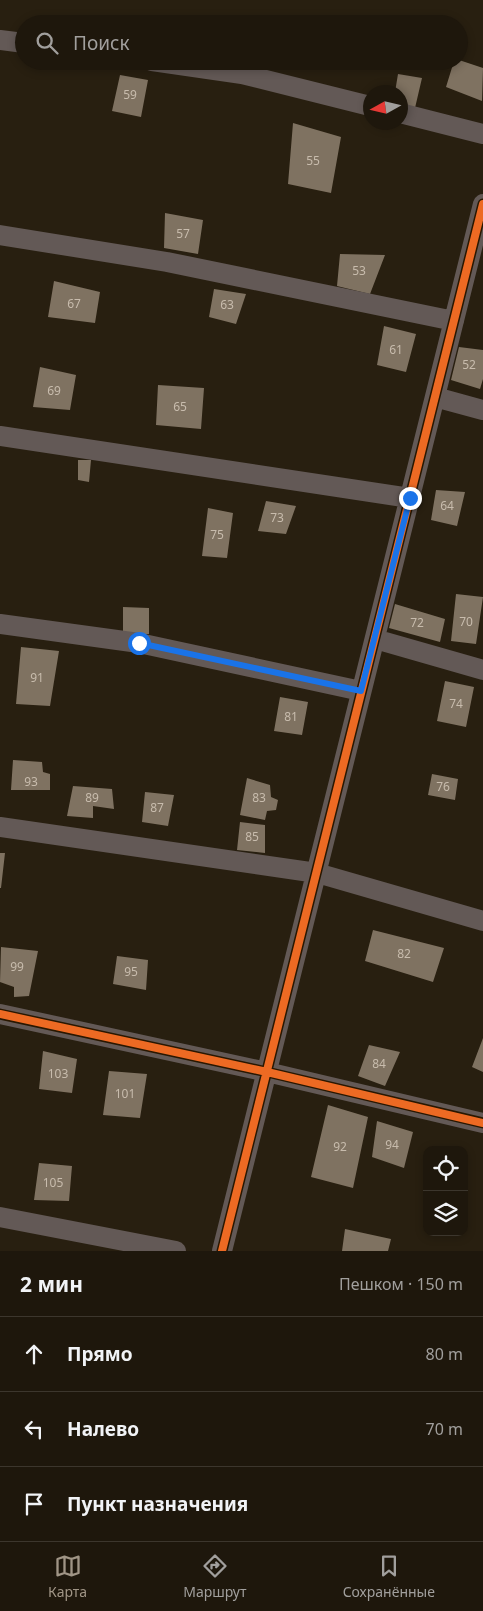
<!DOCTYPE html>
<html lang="ru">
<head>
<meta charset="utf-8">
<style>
  :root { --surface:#1e170c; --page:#2b241a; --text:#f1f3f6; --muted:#a19f9d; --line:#3c362d; --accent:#a09586 }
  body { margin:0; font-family:"Noto Sans",sans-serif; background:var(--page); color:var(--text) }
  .controls { position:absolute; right:15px; bottom:15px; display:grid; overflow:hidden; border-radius:10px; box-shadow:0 2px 8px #0003 }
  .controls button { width:45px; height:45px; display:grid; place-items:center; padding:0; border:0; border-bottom:1px solid var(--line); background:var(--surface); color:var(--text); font:25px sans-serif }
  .compass { position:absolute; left:363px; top:85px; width:45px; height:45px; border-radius:50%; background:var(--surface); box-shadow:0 2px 8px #0003; rotate:262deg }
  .stop { position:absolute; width:15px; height:15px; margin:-11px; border:4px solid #1a73e8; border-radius:50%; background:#fff }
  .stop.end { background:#1a73e8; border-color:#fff; box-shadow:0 1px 5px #0008 }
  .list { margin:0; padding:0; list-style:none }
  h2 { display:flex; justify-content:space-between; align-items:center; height:65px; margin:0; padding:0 20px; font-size:21px }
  h2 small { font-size:16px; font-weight:400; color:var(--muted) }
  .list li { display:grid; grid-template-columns:32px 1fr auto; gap:15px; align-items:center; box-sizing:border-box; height:75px; padding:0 20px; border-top:1px solid var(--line) }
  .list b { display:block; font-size:19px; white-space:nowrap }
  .list em { font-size:16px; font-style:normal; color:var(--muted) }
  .icon { flex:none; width:28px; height:28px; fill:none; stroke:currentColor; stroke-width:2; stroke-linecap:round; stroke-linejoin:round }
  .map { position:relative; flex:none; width:483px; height:1251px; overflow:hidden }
  .search { position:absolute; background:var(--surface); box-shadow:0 2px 8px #0003; left:15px; right:15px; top:15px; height:55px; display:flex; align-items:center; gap:12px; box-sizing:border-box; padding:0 18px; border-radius:28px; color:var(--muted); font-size:19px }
  .sheet { height:290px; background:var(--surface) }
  nav { display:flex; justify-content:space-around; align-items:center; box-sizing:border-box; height:70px; border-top:1px solid var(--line); background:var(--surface); font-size:14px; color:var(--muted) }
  nav a { display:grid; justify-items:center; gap:2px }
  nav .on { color:var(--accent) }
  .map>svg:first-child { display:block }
  .building { fill:#7f7261 }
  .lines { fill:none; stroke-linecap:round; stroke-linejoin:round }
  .street { stroke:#635956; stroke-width:20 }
  .cycleway-casing { stroke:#291700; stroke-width:11 }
  .cycleway { stroke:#ed6a23; stroke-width:8 }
  .route { stroke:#1a73e8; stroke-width:6 }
  .labels { text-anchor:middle; stroke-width:5; stroke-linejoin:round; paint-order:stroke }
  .number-label { font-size:12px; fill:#c8bcad }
</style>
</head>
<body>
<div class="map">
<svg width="483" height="1251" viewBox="0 0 483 1251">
  <rect width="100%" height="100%" fill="#281f10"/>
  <!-- building -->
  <path class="building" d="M459,60L483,68L482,101L446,87L454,61H459Z
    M398,74L422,78L415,108L400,106V92H395Z
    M120,75L148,80L141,117L112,111Z
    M293,123L341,137L331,193L288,184Z
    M165,213L203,220L198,254L164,248Z
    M340,254L385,255L370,294L337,286Z
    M54,281L100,292L95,323L48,317Z
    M214,289L246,294L236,324L209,317Z
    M384,326L416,334L406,372L377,365Z
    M459,347L483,350V379L480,389L451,380Z
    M40,367L76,375L70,410L33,407Z
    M158,385L204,388L201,429L156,425Z
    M78,460H91L89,482L78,480Z
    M436,490L465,492L457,526L431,520Z
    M266,501L296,506L286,534L258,531Z
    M208,508L233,513L227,558L202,556Z
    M456,594L483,597L476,644L451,641Z
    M395,604L445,619L440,642L389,628Z
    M123,607L149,608V634H123Z
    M21,647L59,651L50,706L16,704Z
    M445,681L474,687L466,727L437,721Z
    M280,697L308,702L302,735L274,731Z
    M13,760L42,762L43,772L50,774V790H11Z
    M432,774L458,779L455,800L428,795Z
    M247,778L270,785L271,797L278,800L276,810L267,811L265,820L240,815Z
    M73,786L112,789L114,809L93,806V818L67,816Z
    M145,792L174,795L168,826L142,822Z
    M240,822L265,825V853L237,850Z
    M0,853H5L1,888H0Z
    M373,930L444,948L433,982L365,961Z
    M1,947L38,951L29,996L14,997V987L0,982Z
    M117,956L148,960L146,990L113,984Z
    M483,1038V1072L472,1067Z
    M369,1045L400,1052L385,1086L358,1076Z
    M43,1051L77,1059L72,1093L39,1089Z
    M109,1071L147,1074L140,1118L103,1115Z
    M328,1105L368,1117L353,1188L311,1177Z
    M377,1121L413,1132L404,1168L372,1157Z
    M39,1163L72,1166L69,1201L34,1200Z
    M345,1229L391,1239L388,1251H342Z"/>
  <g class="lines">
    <!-- street -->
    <path class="street" d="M0,40L24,43
      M152,61L242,74L370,106
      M400,113L483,134
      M0,235L167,262L454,321
      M435,397L483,410
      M0,436L410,498
      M0,624L139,643L361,691
      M375,639L483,670
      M0,827L317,873L483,921
      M0,1014L267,1072L483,1123
      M0,1217L176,1251
      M222,1251L483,204"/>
    <!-- cycleway casing -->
    <g class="cycleway-casing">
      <path id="cycleway" d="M0,1014L267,1072L483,1123
        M222,1251L483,204"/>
    </g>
    <!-- cycleway -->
    <use href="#cycleway" class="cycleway"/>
  </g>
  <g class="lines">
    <!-- route -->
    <path class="route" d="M139,643L361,691L410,498"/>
  </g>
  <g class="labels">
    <!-- number labels -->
    <g class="number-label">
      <text x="130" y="99">59</text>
      <text x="313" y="165">55</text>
      <text x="183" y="238">57</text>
      <text x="359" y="275">53</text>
      <text x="74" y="308">67</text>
      <text x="227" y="309">63</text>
      <text x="396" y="354">61</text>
      <text x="469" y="369">52</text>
      <text x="54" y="395">69</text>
      <text x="180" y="411">65</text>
      <text x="447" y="510">64</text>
      <text x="277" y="522">73</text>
      <text x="217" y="539">75</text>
      <text x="466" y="626">70</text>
      <text x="417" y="627">72</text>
      <text x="37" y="682">91</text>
      <text x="456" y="708">74</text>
      <text x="291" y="721">81</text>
      <text x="31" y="786">93</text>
      <text x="443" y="791">76</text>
      <text x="92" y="802">89</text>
      <text x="259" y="802">83</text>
      <text x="157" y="812">87</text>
      <text x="252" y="841">85</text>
      <text x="404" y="958">82</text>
      <text x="17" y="971">99</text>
      <text x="131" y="976">95</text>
      <text x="379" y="1068">84</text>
      <text x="58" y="1078">103</text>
      <text x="125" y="1098">101</text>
      <text x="392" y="1149">94</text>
      <text x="340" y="1151">92</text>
      <text x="53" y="1187">105</text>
    </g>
  </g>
</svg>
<div class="controls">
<button><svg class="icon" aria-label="locate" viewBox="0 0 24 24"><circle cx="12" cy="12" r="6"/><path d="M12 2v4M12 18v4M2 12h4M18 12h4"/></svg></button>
<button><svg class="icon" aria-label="layers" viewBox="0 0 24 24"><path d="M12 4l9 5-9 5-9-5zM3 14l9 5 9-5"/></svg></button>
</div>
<svg class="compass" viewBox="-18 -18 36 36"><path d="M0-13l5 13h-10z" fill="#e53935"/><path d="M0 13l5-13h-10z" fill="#a19f9d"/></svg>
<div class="stop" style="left:139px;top:643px"></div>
<div class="stop end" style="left:410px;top:498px"></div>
<div class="search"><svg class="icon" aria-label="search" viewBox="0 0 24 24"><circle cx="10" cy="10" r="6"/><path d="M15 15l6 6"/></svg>Поиск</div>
</div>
<section class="sheet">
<h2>2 мин<small>Пешком · 150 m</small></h2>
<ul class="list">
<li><svg class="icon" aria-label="ahead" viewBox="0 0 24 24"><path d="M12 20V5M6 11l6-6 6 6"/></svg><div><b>Прямо</b></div><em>80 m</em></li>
<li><svg class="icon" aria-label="left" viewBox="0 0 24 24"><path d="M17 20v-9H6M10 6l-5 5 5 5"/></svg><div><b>Налево</b></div><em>70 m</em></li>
<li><svg class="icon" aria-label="arrive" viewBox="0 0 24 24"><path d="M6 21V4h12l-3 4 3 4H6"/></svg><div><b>Пункт назначения</b></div></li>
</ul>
</section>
<nav>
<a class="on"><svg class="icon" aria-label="map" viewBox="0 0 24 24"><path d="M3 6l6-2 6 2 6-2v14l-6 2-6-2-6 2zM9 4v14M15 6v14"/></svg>Карта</a>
<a><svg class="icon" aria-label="directions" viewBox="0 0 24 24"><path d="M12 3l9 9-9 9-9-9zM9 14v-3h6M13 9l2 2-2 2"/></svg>Маршрут</a>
<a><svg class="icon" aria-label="saved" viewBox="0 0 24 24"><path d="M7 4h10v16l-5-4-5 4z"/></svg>Сохранённые</a>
</nav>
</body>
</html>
